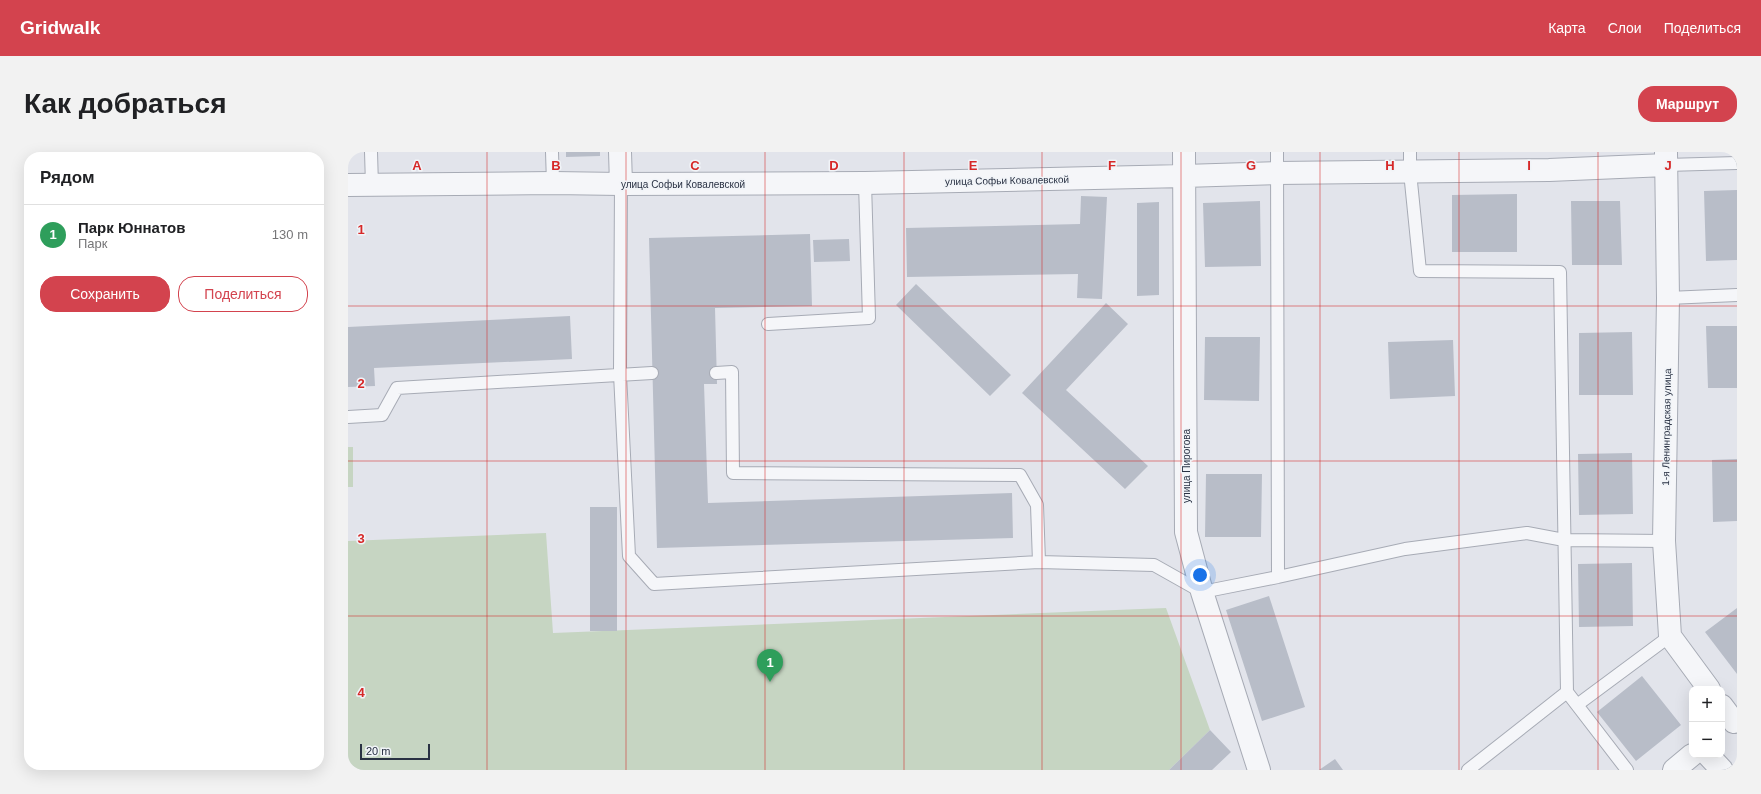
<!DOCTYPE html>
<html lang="ru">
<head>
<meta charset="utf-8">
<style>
  :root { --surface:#fff; --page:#f2f2f2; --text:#202124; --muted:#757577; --line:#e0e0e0; --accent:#d3434e }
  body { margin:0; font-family:Helvetica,sans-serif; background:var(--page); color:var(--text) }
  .controls { position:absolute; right:12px; bottom:12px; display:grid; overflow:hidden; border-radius:8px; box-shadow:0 4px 16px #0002 }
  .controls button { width:36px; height:36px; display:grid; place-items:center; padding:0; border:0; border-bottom:1px solid var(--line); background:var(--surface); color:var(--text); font:20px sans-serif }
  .scale { position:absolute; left:12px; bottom:10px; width:70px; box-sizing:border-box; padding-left:4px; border:2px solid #293143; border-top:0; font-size:11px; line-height:14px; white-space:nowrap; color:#293143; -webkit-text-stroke:3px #f1f4f8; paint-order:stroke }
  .you { position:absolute; left:852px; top:423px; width:14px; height:14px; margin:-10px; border:3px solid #fff; border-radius:50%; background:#1a73e8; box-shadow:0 0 0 6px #1a73e833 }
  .badge { display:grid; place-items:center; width:26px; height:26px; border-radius:50%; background:var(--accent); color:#fff; font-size:13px; font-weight:700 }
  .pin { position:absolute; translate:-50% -33px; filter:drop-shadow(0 1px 2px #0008) }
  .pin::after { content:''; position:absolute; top:21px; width:14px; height:12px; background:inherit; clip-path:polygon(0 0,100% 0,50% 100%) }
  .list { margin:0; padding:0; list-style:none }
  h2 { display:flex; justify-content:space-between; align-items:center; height:52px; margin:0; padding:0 16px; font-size:17px }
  h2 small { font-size:13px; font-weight:400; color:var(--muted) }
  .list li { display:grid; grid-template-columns:26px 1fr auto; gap:12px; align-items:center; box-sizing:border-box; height:60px; padding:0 16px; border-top:1px solid var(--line) }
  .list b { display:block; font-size:15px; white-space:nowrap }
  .list p { margin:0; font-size:13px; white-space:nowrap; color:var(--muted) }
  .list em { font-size:13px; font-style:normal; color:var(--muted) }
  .actions { display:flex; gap:8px; padding:12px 16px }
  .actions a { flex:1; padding:9px 0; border:1px solid var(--accent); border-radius:16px; text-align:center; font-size:14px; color:var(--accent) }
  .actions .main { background:var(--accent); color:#fff }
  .map { position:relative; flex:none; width:1389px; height:618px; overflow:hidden; border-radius:16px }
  header { display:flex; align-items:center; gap:24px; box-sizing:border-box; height:56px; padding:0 20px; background:var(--accent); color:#fff }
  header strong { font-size:19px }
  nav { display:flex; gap:22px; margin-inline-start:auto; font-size:14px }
  .intro { display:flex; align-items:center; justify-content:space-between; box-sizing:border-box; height:96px; padding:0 24px }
  h1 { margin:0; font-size:28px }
  .button { padding:10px 18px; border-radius:16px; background:var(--accent); color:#fff; font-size:14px; font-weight:700 }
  main { display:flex; gap:24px; padding:0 24px }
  aside { flex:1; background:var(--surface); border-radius:16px; box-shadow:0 4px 16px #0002 }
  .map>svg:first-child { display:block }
  .green { fill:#c6d5c2 }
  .building { fill:#b8bdc8 }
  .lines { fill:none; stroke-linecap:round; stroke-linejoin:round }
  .service-casing { stroke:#a7abb5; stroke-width:14 }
  .minor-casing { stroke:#a7abb5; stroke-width:24 }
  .service { stroke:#f5f6f9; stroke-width:12 }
  .minor { stroke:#f5f6f9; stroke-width:22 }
  .grid { fill:none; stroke:#d62828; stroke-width:1; stroke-opacity:0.55 }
  .labels { text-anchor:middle; stroke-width:3; stroke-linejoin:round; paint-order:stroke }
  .street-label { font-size:10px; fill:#293143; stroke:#f1f4f8 }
  .grid-label { font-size:13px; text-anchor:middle; font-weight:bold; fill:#d62828; stroke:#f1f4f8; stroke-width:3; stroke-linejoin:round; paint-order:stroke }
</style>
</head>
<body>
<header>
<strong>Gridwalk</strong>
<nav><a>Карта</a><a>Слои</a><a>Поделиться</a></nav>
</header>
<div class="intro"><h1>Как добраться</h1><a class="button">Маршрут</a></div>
<main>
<aside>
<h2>Рядом<small></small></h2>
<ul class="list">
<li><span class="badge" style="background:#2e9e5b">1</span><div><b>Парк Юннатов</b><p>Парк</p></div><em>130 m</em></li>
</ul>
<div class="actions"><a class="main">Сохранить</a><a>Поделиться</a></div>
</aside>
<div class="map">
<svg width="1389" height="618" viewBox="0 0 1389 618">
  <rect width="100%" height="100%" fill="#e2e4eb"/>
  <!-- green -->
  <path class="green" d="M0,295H5V335H0Z
    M198,381L205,481L818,456L862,578L821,618H0V389Z"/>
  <!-- building -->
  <path class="building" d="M218,0H252V4L218,5Z
    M1389,38V108L1358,109L1356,39Z
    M1169,42V100H1104V43Z
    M733,44L759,45L754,147L729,146L730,122L559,125L558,76L732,72Z
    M912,49L913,114L857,115L855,51Z
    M1223,49H1272L1274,113H1224Z
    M811,50V143L789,144V51Z
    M462,82L464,154L367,156L369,232H356L360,351L664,341L665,386L309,396L301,86Z
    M501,87L502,109L466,110L465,88Z
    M568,132L663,223L642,244L548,153Z
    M758,151L780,172L718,238L800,314L777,337L674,241Z
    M222,164L224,207L26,216L27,234L0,235V175Z
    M1358,174H1389V236H1360Z
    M1284,180L1285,243H1231V181Z
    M857,185H912L911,249L856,248Z
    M1105,188L1107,244L1042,247L1040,190Z
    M1284,301L1285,362L1231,363L1230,302Z
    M1389,307V369L1365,370L1364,308Z
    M858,322H914L913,385H857Z
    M242,355H269V479H242Z
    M1284,411L1285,474L1231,475L1230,412Z
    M921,444L957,555L914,569L878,458Z
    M1389,456V522L1357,480Z
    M1294,524L1333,573L1288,609L1249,560Z
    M862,578L883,600L864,618H821Z
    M987,607L995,618H971Z"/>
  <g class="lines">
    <!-- service casing -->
    <g class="service-casing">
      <path id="service" d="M23,0L24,33
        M204,0L205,31
        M929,0L930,425
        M1062,0V20L1072,119L1212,120L1219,540L1279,618
        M1318,13L1389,11
        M273,32L272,222L281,404L306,432L691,410L806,413L854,440L930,425L1057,397L1179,381L1216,388L1316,389
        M1320,146L1389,143
        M420,172L521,166L517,31
        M368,221L384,220L385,321L672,323L689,353L691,410
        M0,265L34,263L49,236L304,221
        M1120,618L1219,540L1229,553L1322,484"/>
    </g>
    <!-- minor casing -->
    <g class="minor-casing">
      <path id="minor" d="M272,0L273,32
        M836,0L838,380L854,440L911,618
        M1318,0L1320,146L1316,389L1322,484L1361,537
        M0,33L205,31L273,32L517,31L836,24L929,21L1201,18L1318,13
        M1374,554L1386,570
        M1360,603L1374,618
        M1326,618L1344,603"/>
    </g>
    <!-- service -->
    <use href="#service" class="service"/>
    <!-- minor -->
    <use href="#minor" class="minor"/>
  </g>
  <!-- grid -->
  <path class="grid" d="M139,0V618M278,0V618M417,0V618M556,0V618M694,0V618M833,0V618M972,0V618M1111,0V618M1250,0V618M0,154H1389M0,309H1389M0,464H1389"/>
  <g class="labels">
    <!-- street labels -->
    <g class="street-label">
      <text transform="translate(659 28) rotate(-1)" y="4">улица Софьи Ковалевской</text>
      <text x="335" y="36">улица Софьи Ковалевской</text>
      <text transform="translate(1318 275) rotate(-89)" y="4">1-я Ленинградская улица</text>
      <text transform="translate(838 314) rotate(-90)" y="4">улица Пирогова</text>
    </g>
  </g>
  <g class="grid-label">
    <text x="69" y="18">A</text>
    <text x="208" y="18">B</text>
    <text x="347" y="18">C</text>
    <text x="486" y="18">D</text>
    <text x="625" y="18">E</text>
    <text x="764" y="18">F</text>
    <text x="903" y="18">G</text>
    <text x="1042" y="18">H</text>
    <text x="1181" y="18">I</text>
    <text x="1320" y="18">J</text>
    <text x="13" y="82">1</text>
    <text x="13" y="236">2</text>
    <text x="13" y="391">3</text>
    <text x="13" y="545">4</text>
  </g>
</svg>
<div class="controls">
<button>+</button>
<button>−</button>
</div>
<div class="scale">20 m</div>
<div class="you"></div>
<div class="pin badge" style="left:422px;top:530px;background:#2e9e5b">1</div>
</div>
</main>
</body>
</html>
